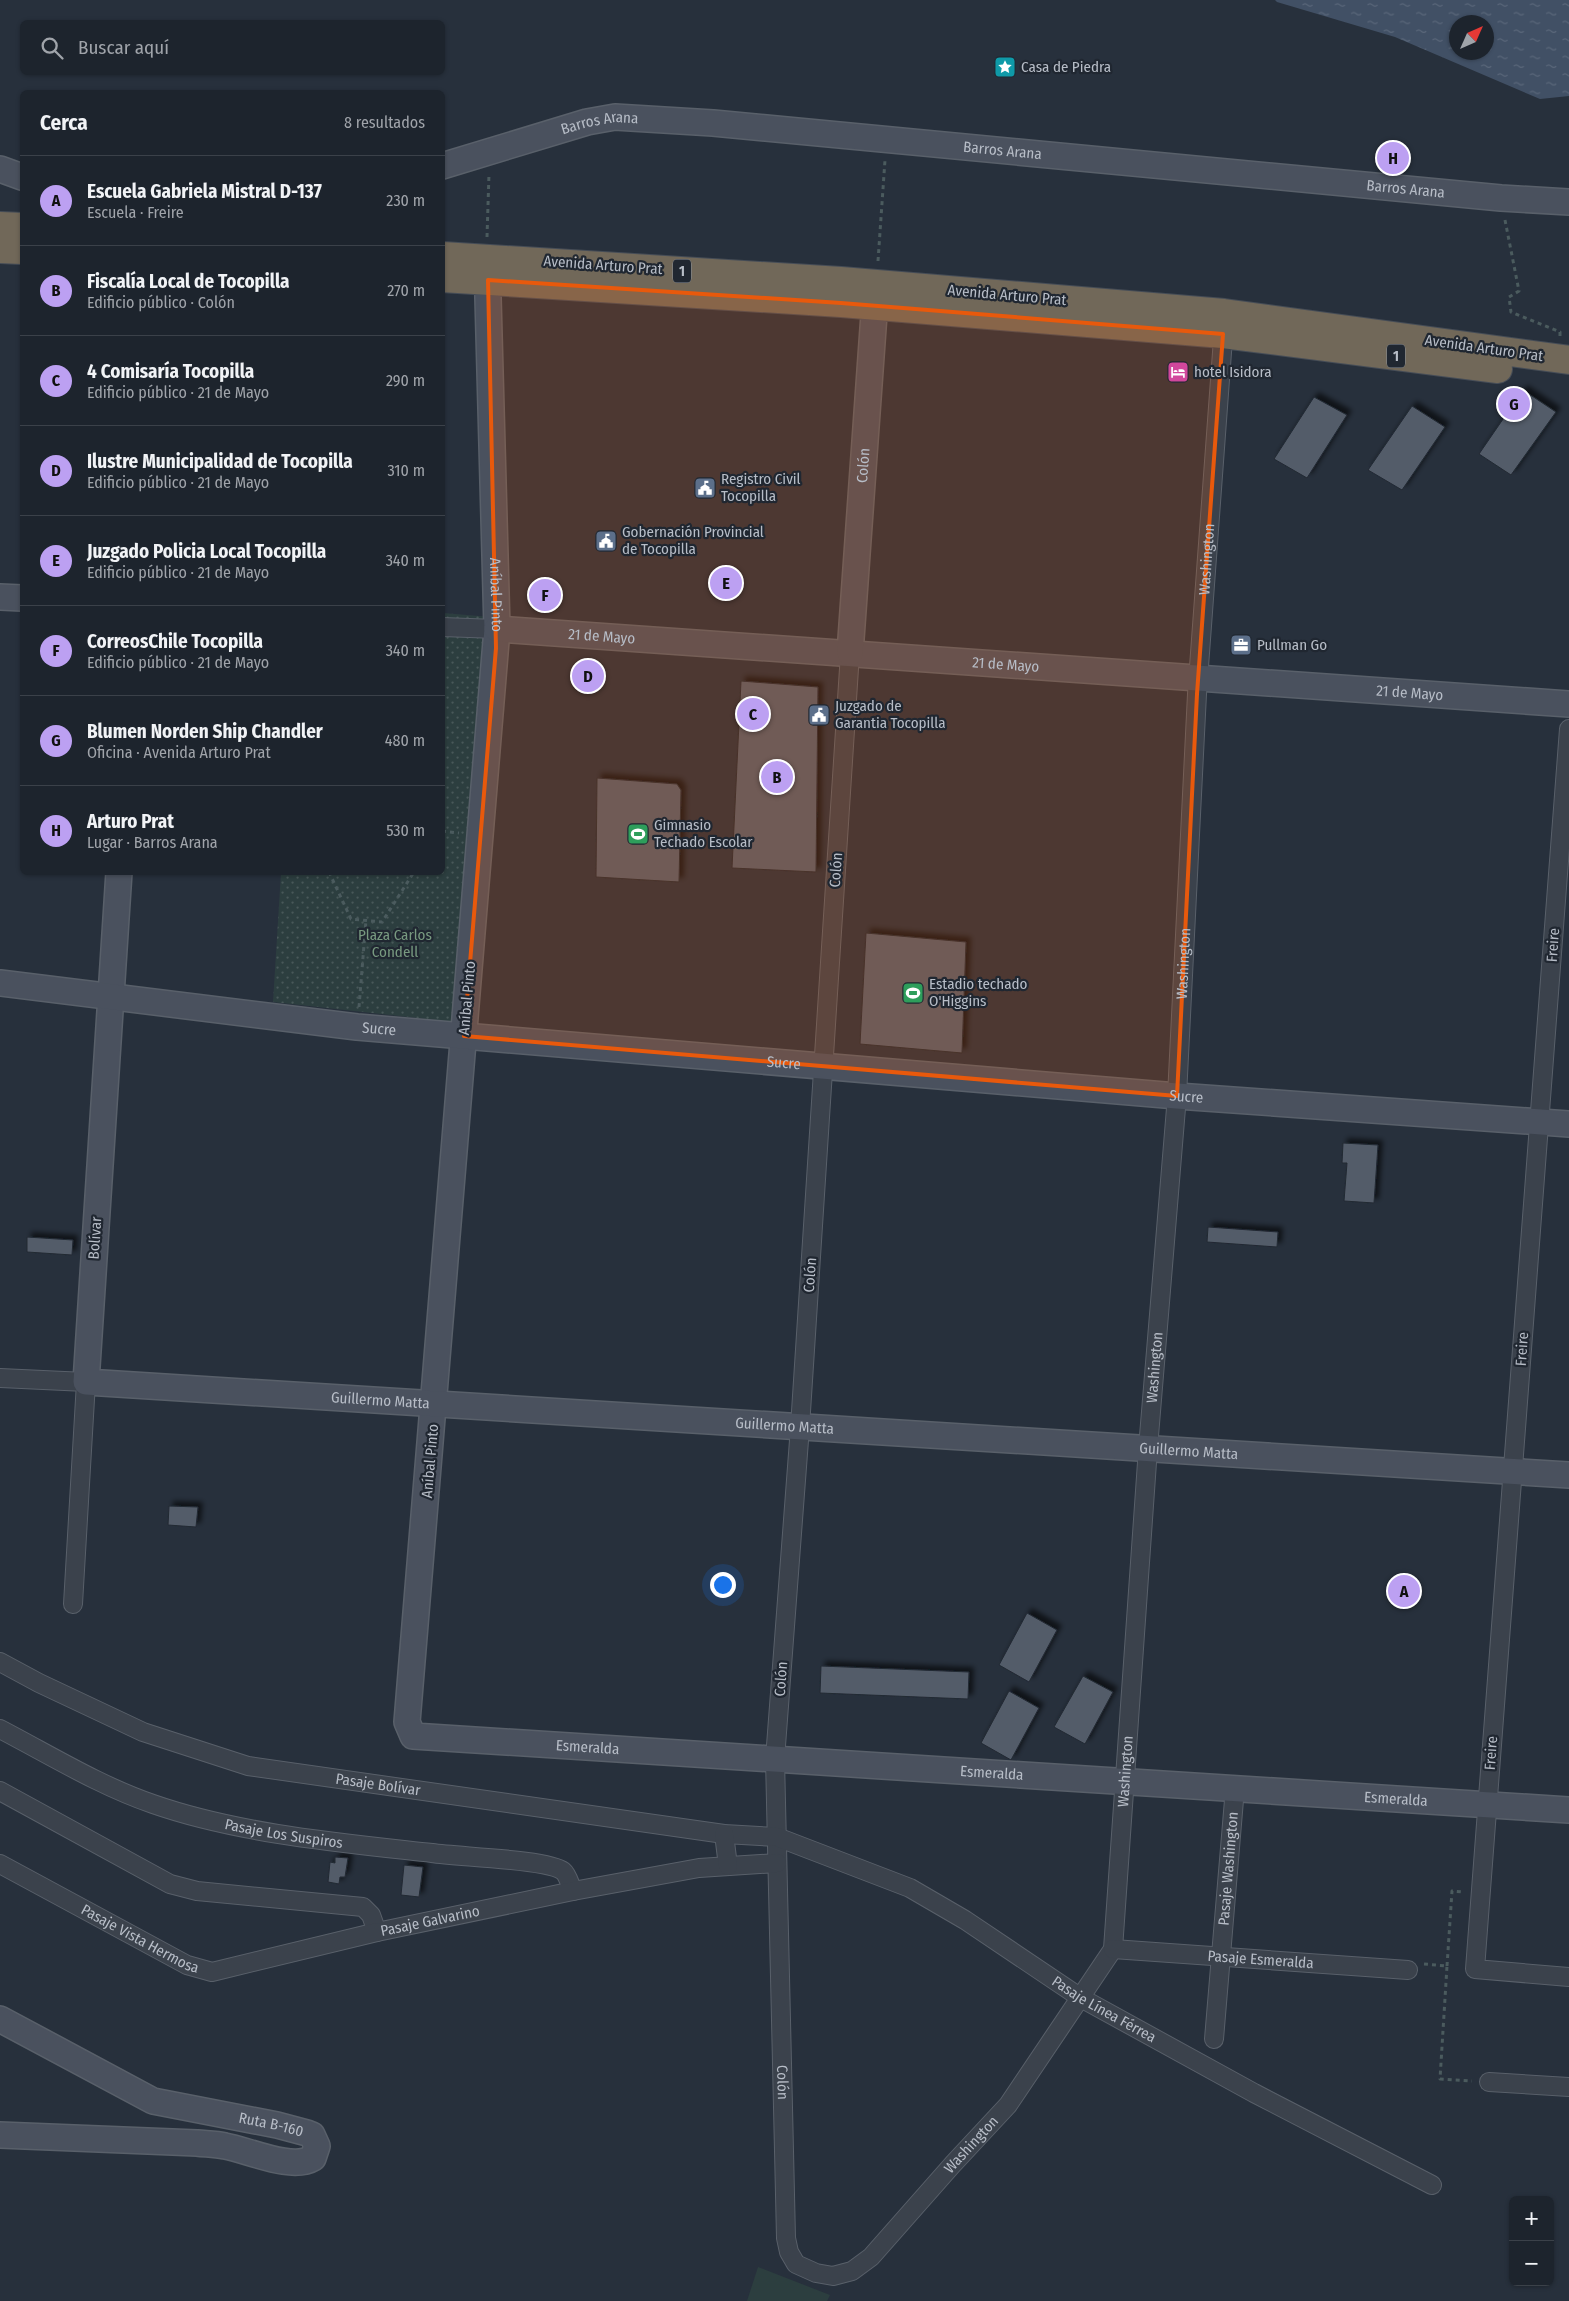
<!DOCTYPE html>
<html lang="es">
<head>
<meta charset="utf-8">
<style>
  :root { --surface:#1d242d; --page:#252c35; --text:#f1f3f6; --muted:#a0a4aa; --line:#3b4149; --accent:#bca0f2 }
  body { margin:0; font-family:"Fira Sans Condensed",sans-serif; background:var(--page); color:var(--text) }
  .controls { position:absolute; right:15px; bottom:15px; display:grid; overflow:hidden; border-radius:8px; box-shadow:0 1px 4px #0004 }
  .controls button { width:45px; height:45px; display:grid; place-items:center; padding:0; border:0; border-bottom:1px solid var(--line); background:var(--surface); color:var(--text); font:25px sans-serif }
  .compass { position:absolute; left:1449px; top:15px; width:45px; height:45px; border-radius:50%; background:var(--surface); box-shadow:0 1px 4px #0004; rotate:45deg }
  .you { position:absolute; left:722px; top:1584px; width:18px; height:18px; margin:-12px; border:4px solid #fff; border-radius:50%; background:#1a73e8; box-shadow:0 0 0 8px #1a73e833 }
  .badge { display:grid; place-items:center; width:32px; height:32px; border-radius:50%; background:var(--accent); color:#111; font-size:16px; font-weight:700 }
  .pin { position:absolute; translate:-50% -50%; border:2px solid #fff; box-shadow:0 1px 5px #0006 }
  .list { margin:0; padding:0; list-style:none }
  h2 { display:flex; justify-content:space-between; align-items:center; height:65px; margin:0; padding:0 20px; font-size:21px }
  h2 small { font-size:16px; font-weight:400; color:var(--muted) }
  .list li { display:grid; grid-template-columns:32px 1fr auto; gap:15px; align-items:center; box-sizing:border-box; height:90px; padding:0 20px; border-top:1px solid var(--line) }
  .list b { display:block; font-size:19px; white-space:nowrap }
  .list p { margin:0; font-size:16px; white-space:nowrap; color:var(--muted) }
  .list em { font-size:16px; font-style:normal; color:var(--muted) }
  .icon { flex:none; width:28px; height:28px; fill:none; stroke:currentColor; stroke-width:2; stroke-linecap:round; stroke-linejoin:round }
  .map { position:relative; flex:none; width:1569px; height:2301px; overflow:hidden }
  .search { position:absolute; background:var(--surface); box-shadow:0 1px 4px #0004; left:20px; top:20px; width:425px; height:55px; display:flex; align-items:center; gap:12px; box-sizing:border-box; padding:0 18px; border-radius:8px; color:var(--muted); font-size:19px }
  .panel { position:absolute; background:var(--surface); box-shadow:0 1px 4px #0004; left:20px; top:90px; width:425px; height:785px; border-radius:8px }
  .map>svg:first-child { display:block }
  .grass { fill:url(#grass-dots) }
  .pitch { fill:#2c3e3f }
  .water { fill:url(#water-ripples); fill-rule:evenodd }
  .building { fill:#535c69; stroke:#222933; filter:url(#shadow) }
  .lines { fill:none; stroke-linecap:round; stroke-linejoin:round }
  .street-casing { stroke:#59606a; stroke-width:20 }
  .secondary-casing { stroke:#59606a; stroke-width:28 }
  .highway-casing { stroke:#464d57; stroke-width:30 }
  .path { stroke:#4b5b5e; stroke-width:3; stroke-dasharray:4 4; stroke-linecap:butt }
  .street { stroke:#3b424c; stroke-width:18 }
  .secondary { stroke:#4a515e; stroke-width:25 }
  .highway { stroke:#716859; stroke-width:28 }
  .marked { fill:#e8590c; fill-opacity:0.2; stroke:#e8590c; stroke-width:4; stroke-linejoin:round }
  .labels { text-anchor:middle; stroke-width:4.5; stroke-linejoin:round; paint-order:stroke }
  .shield { fill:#202731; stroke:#8a909a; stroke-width:1 }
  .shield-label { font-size:14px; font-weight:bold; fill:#b7bdc7 }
  .poi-label { font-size:15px; fill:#b7bdc7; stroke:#202731; text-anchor:start }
  .street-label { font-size:15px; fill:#b7bdc7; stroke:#202731 }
  .park-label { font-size:15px; fill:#789a80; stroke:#202731 }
</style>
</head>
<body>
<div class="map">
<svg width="1569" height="2301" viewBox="0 0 1569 2301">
  <defs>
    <pattern id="grass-dots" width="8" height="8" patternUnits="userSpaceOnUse" patternTransform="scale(1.25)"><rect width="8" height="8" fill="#2c3e3f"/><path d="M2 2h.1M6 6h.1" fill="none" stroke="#485859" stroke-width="1.8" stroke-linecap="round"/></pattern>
    <pattern id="water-ripples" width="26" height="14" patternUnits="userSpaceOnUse" patternTransform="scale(1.25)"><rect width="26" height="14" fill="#415065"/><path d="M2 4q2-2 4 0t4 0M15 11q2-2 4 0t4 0" fill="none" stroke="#5a677a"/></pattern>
    <filter id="shadow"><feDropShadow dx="4.5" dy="-4.5" stdDeviation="2.5" flood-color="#0009"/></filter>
  </defs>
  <rect width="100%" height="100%" fill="#27303c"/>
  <!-- grass -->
  <path class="grass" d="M443,613L491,617L462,1023L273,1002L281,873L442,872Z"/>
  <!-- pitch -->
  <path class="pitch" d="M758,2267L830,2295L827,2301H747Z"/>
  <!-- water -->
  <path class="water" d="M1275,0H1569V96L1540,99L1395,37L1277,2ZM1456,22H1486V52H1456Z"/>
  <!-- building -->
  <path class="building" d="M1523,390L1556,412L1511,475L1479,454Z
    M1314,397L1347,415L1307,478L1274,459Z
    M1412,406L1445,427L1402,490L1368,470Z
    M741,681L818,687L816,872L732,868Z
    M597,778L677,784L681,790L679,882L596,877Z
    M866,933L966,942L962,1053L860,1044Z
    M1343,1143L1378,1145L1374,1203L1344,1201L1347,1163H1342Z
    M1208,1227L1278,1232L1277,1247L1207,1242Z
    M27,1237L73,1240L72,1255L27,1252Z
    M169,1506L198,1507L196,1527L168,1525Z
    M1027,1613L1057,1630L1029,1682L999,1665Z
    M821,1666L969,1672L968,1699L820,1693Z
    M1083,1676L1113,1692L1085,1744L1054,1727Z
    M1009,1691L1039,1708L1011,1760L981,1743Z
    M335,1857L348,1858L345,1877H340L339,1884L328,1882L330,1862L335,1863Z
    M404,1865L423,1867L419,1897L401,1895Z"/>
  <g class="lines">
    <!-- street casing -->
    <g class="street-casing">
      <g id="street">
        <path d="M442,627L497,629"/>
        <path id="s1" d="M850,653L800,1427L775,1759L786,2238L789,2252L796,2264L816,2273L833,2276L852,2271L871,2257L953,2164L1008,2105L1113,1949L1148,1448L1177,1096L1197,694L1224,325"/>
        <path d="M1569,729L1475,1969L1569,1977"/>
        <path d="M0,1378L86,1382L73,1604"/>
        <path id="s2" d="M0,1662L39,1683L143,1732L248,1766L724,1834L777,1837L910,1888L965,1920L1081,1998L1254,2093L1432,2185"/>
        <path id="s3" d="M0,1729C50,1755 100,1786 153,1804C239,1834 342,1843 432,1853C458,1857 547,1859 563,1871C568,1875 570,1885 573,1891"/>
        <path id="s4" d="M0,1791L170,1884L197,1891L363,1907L371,1915L377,1932L573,1891L699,1868L777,1863"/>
        <path d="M724,1834L728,1866"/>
        <path id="s5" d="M0,1864L187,1965L212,1972L377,1932"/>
        <path id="s6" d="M1113,1949L1408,1970"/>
        <path id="s7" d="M1214,2039L1235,1788"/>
        <path d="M1489,2082L1569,2087"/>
      </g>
    </g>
    <!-- secondary casing -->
    <g class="secondary-casing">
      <g id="secondary">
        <path id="s8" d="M442,166L587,122L615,117L713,123L1501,198L1569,202"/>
        <path d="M0,169L22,177"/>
        <path id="s9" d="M487,261L497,629L407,1722L413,1736L1569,1810"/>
        <path d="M0,597L22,598"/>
        <path id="s10" d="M497,629L1569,704"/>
        <path id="s11" d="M850,653L876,286"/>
        <path id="s12" d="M119,872L86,1382L1569,1475"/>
        <path id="s13" d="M0,983L357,1027L1177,1096L1569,1124"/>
        <path id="s14" d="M0,2019L153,2101L277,2125L307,2133L312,2135L317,2146L313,2158C292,2171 248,2150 225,2146C216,2144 206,2144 197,2143L0,2135"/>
      </g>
    </g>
    <!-- highway casing -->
    <g class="highway-casing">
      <path id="highway" d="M0,226L22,227
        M0,249L22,250
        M442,256L841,281L1224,313L1569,360
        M442,278L841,303L1223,334L1498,369"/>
    </g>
    <!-- path -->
    <path class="path" d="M1505,220L1519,291L1509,297L1511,312L1560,332V336
      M487,237L489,174
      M878,261L885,160
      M442,831L459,833
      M329,872L351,919L382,922L414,872
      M359,1007L366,920
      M1424,1964L1447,1966L1440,2079L1472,2081
      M1447,1966L1452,1891L1463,1892"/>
    <!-- street -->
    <use href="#street" class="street"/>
    <!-- secondary -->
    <use href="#secondary" class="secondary"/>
    <!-- highway -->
    <use href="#highway" class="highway"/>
  </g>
  <!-- marked area -->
  <path class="marked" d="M488,280L841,303L1223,334L1197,694L1177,1096L464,1036L496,648Z"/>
  <!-- icons -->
  <defs>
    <g id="sight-square" transform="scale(1.125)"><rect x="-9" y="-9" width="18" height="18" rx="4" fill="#0f9aa8" stroke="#202731"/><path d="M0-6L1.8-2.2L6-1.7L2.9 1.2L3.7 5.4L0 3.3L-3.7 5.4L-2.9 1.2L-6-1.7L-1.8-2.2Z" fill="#fff"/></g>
    <g id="hotel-square" transform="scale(1.125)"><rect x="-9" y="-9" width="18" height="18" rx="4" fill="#d1479c" stroke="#202731"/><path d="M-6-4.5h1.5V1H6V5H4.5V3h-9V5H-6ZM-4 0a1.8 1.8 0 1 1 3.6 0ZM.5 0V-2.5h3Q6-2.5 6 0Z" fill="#fff"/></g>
    <g id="civic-square" transform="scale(1.125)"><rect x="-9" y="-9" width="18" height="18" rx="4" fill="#5c6f8a" stroke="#202731"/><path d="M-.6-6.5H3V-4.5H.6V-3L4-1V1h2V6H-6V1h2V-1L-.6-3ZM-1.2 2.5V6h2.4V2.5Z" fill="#fff"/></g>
    <g id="office-square" transform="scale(1.125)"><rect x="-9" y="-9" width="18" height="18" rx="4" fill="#5c6f8a" stroke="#202731"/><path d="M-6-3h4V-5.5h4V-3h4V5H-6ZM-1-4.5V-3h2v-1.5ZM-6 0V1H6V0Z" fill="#fff"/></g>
    <g id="stadium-square" transform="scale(1.125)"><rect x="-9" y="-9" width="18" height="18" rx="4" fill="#2e9e5b" stroke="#202731"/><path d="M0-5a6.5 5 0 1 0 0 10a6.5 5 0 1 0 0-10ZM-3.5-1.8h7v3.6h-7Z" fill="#fff"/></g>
  </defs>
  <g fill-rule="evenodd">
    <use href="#sight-square" x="1005" y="67"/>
    <use href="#hotel-square" x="1178" y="372"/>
    <use href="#civic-square" x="705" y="488"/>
    <use href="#civic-square" x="606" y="541"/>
    <use href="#office-square" x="1241" y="645"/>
    <use href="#civic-square" x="819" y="715"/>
    <use href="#stadium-square" x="638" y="834"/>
    <use href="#stadium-square" x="913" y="993"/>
  </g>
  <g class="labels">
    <!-- shield labels -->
    <g class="shield">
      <rect x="673" y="259.5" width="18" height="23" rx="4"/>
      <rect x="1387" y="344.5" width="18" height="23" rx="4"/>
    </g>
    <g class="shield-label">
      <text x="682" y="276">1</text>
      <text x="1396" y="361">1</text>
    </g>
    <!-- poi labels -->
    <g class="poi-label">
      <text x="1021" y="72">Casa de Piedra</text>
      <text x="1194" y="377">hotel Isidora</text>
      <text x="721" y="484">Registro Civil<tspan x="721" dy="17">Tocopilla</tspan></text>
      <text x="622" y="537">Gobernación Provincial<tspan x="622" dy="17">de Tocopilla</tspan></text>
      <text x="1257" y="650">Pullman Go</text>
      <text x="835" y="711">Juzgado de<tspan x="835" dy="17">Garantia Tocopilla</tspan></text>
      <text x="654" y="830">Gimnasio<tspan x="654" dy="17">Techado Escolar</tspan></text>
      <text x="929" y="989">Estadio techado<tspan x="929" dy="17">O'Higgins</tspan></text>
    </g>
    <!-- street labels -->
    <g class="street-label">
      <text dy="5" stroke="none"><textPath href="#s8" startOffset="164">Barros Arana</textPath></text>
      <text dy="5" stroke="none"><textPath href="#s8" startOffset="569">Barros Arana</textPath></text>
      <text dy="5" stroke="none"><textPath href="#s8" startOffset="974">Barros Arana</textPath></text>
      <text transform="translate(603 265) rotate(4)" y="5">Avenida Arturo Prat</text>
      <text transform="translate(1007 295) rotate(5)" y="5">Avenida Arturo Prat</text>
      <text transform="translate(1484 348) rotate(8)" y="5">Avenida Arturo Prat</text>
      <text dy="5" stroke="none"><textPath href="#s11" startOffset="188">Colón</textPath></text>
      <text dy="5" stroke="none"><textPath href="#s1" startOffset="3484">Washington</textPath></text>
      <text dy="5" stroke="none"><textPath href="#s9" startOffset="334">Aníbal Pinto</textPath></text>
      <text dy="5" stroke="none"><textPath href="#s10" startOffset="105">21 de Mayo</textPath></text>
      <text dy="5" stroke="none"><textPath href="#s10" startOffset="510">21 de Mayo</textPath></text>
      <text dy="5" stroke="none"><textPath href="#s10" startOffset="915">21 de Mayo</textPath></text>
      <text transform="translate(836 870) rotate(-86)" y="5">Colón</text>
      <text transform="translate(1553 945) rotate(-86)" y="5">Freire</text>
      <text dy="5" stroke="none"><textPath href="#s1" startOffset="3079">Washington</textPath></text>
      <text transform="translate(467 998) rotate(-85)" y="5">Aníbal Pinto</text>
      <text dy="5" stroke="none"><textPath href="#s13" startOffset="382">Sucre</textPath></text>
      <text dy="5" stroke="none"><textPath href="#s13" startOffset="788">Sucre</textPath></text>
      <text dy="5" stroke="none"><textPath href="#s13" startOffset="1192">Sucre</textPath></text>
      <text transform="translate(95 1238) rotate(-86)" y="5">Bolívar</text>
      <text transform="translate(810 1275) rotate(-86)" y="5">Colón</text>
      <text transform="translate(1522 1349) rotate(-86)" y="5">Freire</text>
      <text dy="5" stroke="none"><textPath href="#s1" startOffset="2674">Washington</textPath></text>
      <text dy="5" stroke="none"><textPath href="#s12" startOffset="806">Guillermo Matta</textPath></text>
      <text dy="5" stroke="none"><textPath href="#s12" startOffset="1211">Guillermo Matta</textPath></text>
      <text dy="5" stroke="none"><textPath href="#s12" startOffset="1616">Guillermo Matta</textPath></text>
      <text transform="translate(430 1461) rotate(-85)" y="5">Aníbal Pinto</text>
      <text transform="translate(781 1679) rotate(-86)" y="5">Colón</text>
      <text dy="5" stroke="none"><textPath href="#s9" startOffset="1655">Esmeralda</textPath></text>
      <text transform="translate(1491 1753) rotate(-86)" y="5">Freire</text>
      <text dy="5" stroke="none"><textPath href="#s1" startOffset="2269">Washington</textPath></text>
      <text dy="5" stroke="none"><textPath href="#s9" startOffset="2060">Esmeralda</textPath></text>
      <text dy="5" stroke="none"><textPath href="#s2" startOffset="401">Pasaje Bolívar</textPath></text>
      <text dy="5" stroke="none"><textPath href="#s9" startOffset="2465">Esmeralda</textPath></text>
      <text dy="5" stroke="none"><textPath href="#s3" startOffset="305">Pasaje Los Suspiros</textPath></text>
      <text dy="5" stroke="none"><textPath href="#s7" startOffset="171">Pasaje Washington</textPath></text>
      <text dy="5" stroke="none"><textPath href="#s4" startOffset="472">Pasaje Galvarino</textPath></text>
      <text dy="5" stroke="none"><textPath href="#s5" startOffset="159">Pasaje Vista Hermosa</textPath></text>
      <text dy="5" stroke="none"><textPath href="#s6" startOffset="148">Pasaje Esmeralda</textPath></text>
      <text dy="5" stroke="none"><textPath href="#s2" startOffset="1175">Pasaje Línea Férrea</textPath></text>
      <text dy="5" stroke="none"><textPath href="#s1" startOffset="1432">Colón</textPath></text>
      <text dy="5" stroke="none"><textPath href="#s14" startOffset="294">Ruta B-160</textPath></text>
      <text dy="5" stroke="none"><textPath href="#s1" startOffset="1849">Washington</textPath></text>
    </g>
    <!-- park labels -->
    <g class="park-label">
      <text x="395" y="940">Plaza Carlos<tspan x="395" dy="17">Condell</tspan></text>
    </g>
  </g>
</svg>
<div class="controls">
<button>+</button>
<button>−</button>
</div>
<svg class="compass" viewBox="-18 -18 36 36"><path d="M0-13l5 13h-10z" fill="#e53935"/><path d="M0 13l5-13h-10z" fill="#a0a4aa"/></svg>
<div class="you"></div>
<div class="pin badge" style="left:1404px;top:1591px">A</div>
<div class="pin badge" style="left:777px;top:777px">B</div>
<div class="pin badge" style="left:753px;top:714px">C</div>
<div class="pin badge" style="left:588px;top:676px">D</div>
<div class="pin badge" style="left:726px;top:583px">E</div>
<div class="pin badge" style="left:545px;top:595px">F</div>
<div class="pin badge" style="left:1514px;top:404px">G</div>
<div class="pin badge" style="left:1393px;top:158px">H</div>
<div class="search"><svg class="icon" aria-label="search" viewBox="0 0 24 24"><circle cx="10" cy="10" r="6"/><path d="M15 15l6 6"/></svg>Buscar aquí</div>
<section class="panel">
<h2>Cerca<small>8 resultados</small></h2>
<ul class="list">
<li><span class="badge">A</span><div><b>Escuela Gabriela Mistral D-137</b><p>Escuela · Freire</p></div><em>230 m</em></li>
<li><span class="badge">B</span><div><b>Fiscalía Local de Tocopilla</b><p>Edificio público · Colón</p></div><em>270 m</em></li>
<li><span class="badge">C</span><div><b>4 Comisaría Tocopilla</b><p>Edificio público · 21 de Mayo</p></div><em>290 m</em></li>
<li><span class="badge">D</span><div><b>Ilustre Municipalidad de Tocopilla</b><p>Edificio público · 21 de Mayo</p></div><em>310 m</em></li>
<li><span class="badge">E</span><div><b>Juzgado Policia Local Tocopilla</b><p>Edificio público · 21 de Mayo</p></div><em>340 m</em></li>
<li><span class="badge">F</span><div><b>CorreosChile Tocopilla</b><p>Edificio público · 21 de Mayo</p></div><em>340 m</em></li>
<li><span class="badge">G</span><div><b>Blumen Norden Ship Chandler</b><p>Oficina · Avenida Arturo Prat</p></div><em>480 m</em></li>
<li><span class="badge">H</span><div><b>Arturo Prat</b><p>Lugar · Barros Arana</p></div><em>530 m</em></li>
</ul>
</section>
</div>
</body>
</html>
